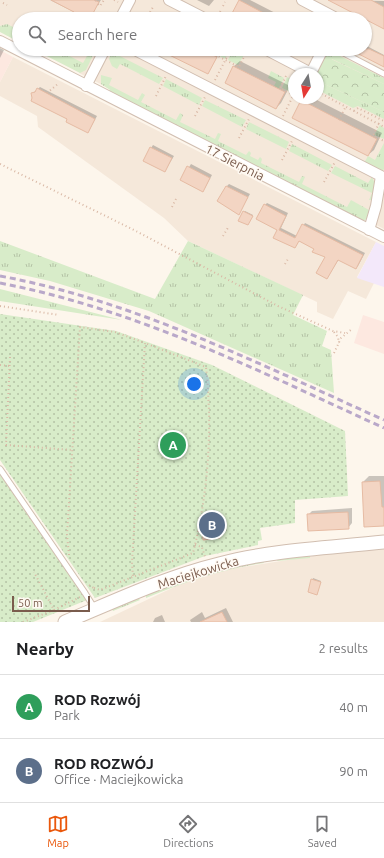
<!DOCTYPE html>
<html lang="en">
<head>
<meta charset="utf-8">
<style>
  :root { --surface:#fff; --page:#f6f6f6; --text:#202124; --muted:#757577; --line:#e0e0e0; --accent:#ea580c }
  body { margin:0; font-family:Ubuntu,sans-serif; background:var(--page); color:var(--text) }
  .compass { position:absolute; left:288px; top:68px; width:36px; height:36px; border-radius:50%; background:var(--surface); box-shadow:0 1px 3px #0004; rotate:191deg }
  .scale { position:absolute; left:12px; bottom:10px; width:78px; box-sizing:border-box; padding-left:4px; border:2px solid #7a5c4d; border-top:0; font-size:11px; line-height:14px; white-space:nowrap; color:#7a5c4d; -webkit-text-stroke:3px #fffaf3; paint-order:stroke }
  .you { position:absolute; left:194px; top:384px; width:14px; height:14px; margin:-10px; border:3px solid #fff; border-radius:50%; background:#1a73e8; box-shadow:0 0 0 6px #1a73e833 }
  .badge { display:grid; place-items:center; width:26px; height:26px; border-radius:50%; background:var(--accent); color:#fff; font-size:13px; font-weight:700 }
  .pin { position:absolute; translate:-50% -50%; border:2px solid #fff; box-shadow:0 1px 4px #0006 }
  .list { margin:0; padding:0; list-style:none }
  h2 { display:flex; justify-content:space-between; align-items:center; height:52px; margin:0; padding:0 16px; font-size:17px }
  h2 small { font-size:13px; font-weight:400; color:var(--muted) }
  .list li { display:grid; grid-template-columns:26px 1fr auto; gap:12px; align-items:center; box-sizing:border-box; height:64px; padding:0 16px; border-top:1px solid var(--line) }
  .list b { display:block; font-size:15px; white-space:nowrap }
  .list p { margin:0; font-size:13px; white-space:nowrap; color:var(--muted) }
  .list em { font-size:13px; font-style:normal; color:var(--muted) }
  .icon { flex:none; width:22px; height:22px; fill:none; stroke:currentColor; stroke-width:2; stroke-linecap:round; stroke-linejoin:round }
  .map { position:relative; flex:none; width:384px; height:622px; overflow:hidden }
  .search { position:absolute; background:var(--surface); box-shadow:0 1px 3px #0004; left:12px; right:12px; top:12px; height:44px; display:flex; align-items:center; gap:10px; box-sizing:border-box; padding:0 14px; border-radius:22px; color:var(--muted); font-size:15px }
  .sheet { height:180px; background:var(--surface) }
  nav { display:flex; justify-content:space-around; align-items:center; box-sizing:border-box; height:56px; border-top:1px solid var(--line); background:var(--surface); font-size:11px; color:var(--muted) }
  nav a { display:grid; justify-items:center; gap:2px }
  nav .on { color:var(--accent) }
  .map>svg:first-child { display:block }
  .residential { fill:#f5e8da; fill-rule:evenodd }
  .commercial { fill:#fde8e0 }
  .education { fill:#f3e8fa }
  .grass { fill:url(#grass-tufts) }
  .forest { fill:url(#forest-crowns) }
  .park { fill:url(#park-dots) }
  .shadow { fill:#0003 }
  .building { fill:#f3d5c3; stroke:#e6bba3 }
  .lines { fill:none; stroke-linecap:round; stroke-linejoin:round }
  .service-casing { stroke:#d1beb0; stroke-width:7 }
  .minor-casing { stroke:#d1beb0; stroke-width:12 }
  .tertiary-casing { stroke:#d1beb0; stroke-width:15 }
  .path { stroke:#d9b8a5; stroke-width:2; stroke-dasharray:1 3; stroke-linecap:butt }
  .service { stroke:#fff; stroke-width:5 }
  .minor { stroke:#fff; stroke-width:10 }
  .tertiary { stroke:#fff; stroke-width:13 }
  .rail { stroke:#b9a8c9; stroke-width:3; stroke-dasharray:6 4; stroke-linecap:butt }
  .labels { text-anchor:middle; stroke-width:3; stroke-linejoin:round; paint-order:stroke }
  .street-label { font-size:13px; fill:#7a5c4d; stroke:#fffaf3 }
</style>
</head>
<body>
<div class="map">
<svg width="384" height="622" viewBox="0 0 384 622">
  <defs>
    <pattern id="grass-tufts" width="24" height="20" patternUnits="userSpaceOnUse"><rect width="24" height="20" fill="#d8ecc9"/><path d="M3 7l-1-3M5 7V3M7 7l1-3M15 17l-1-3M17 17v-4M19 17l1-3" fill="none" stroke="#b4c2a5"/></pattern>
    <pattern id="forest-crowns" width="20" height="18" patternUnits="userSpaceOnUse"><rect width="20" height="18" fill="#d8ecc9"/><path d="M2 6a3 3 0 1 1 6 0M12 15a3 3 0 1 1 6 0" fill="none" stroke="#b4c2a5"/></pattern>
    <pattern id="park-dots" width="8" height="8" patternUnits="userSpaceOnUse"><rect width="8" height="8" fill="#d8ecc9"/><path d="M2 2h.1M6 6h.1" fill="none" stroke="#b4c2a5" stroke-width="1.8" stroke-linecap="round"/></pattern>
  </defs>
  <rect width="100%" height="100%" fill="#fdf6ec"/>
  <!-- residential -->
  <path class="residential" d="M0,0H384V229L79,73L80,70L39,49H365V19H19V39L0,29ZM294,74H318V98H294Z
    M13,57L376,242L357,277L374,283L366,299L348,291L333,319L317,312V302L188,241L164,218L38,127L37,116L0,96V82Z
    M384,545V622H100L204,573Z"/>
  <!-- commercial -->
  <path class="commercial" d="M0,50L13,57L0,82Z
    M363,315L384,322V354L354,343Z"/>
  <!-- education -->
  <path class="education" d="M376,242L384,246V287L357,278Z"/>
  <!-- grass -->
  <path class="grass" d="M7,24L19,30V42L0,32V26Z
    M33,49H56L83,63L91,49H96L86,70L80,73Z
    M216,49H230L225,59L214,53Z
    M233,49L244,55L238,65L228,60Z
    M330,51L384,78V84L332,59L320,82L384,112V119L358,106L353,108L318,90V74H315L326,53Z
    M112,52L163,78L159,84L120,64L117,69L112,66L109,59Z
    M271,71L284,78L279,89L274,86L276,82L268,78Z
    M101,75L112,78L109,85L138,100L142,93L145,95L141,102L176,120L180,113L183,115L180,122L215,139L218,133L221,134L218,141L246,155L249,151L251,153L250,156L258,160L260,157L262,159L261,163L299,182L302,176L305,177L302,184L347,207L351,200L369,210L367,219L362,221L109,92L110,90L101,84Z
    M287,77L294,81L293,93L282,88Z
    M166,79L202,98L199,105L163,86Z
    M205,100L246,120L242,127L202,106Z
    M249,122L289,142L286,149L246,129Z
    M380,125L384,128V139L374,135Z
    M384,143V169L382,172L364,163L368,156L375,160Z
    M292,144L332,165L328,171L289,151Z
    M335,166L368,183L372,177L376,186L372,200H369L372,193L331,173Z
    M0,241L155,299L188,241L303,295L293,315L327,331L322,346L331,350L334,393L149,311L50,281L0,270Z
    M0,289L122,320L0,301Z
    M310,556V558L277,561L278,559Z
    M263,561L264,563C222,569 185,582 146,598V595L217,569Z
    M138,598L140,600L113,611L112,609Z"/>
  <!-- forest -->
  <path class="forest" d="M331,59L384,84V112L320,82Z"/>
  <!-- park -->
  <path class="park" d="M0,314L116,331L212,365L345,431L348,496L295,500V523L260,528L262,540L258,541V545L205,556L95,598L0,460Z
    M0,474L84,596L87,600L33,622H0Z"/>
  <!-- shadow -->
  <path class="shadow" d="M50,0H101L88,19Z
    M197,0H214L209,6Z
    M240,0H250L287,19H235Z
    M335,0L384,1V27Z
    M146,14L155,19H141Z
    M365,45L384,55V66L351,49H365Z
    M0,48L4,50L0,58Z
    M161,49H213L220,52L208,73Z
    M293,49H311L306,55Z
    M240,61L290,86L281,103L276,108L226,82L234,66Z
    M40,87L97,116L90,129L88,132L33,98L32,94Z
    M305,98H313L382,133L374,150L368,155L302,101Z
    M153,145L174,156L165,171L151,148Z
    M191,164L212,175L205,188L181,180Z
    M229,184L250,194L239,213L227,186Z
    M267,203L288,213L281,228L297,236L305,223L365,253L358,266L356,268L339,259L327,278L326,257L315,248L299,241L295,246L274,238L278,229L265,205Z
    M245,211L253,215L248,224L244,212Z
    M369,476H384V525L363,482Z
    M352,508V523L348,528L308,515L312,511Z
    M221,517L222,535L219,537L203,531L206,528V520L208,518Z
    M313,578L321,581L317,594L309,591Z
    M226,608L233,622H191L190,620L202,612L205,618Z
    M162,615L165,622H153L155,618Z"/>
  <!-- building -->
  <path class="building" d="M51,0H94L99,2L90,19H83L73,14L74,12Z
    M239,0L275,19H229Z
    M328,0H371L384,7V29Z
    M157,49H201L217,57L208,74Z
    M349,49H369L384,56V67Z
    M233,66L285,92L276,109L225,83Z
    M37,88L95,119L88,133L66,122L67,119L31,101L32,98L31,93L35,92Z
    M301,100L377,139L368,156L292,118Z
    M150,147L172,158L165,172L143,161Z
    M187,166L210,178L203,192L180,180Z
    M226,186L248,197L239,215L217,201Z
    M264,204L286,216L279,230L295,238L302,224L363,255L356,269L338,260L327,279L316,273L325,257L312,252L314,249L299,241L295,248L273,238L277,230L256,219Z
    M243,211L253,216L248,225L238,221Z
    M380,481L382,507H384V526L364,527L362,482Z
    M348,512L349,529L308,531L307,514Z
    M218,519L220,538L203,540L202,531L205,530V520Z
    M311,579L321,582L317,595L308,592Z
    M222,612L227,622H200Z"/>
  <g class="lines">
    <!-- service casing -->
    <g class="service-casing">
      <path id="service" d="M336,49L384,74
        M0,469L85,593L95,609"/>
    </g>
    <!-- minor casing -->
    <g class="minor-casing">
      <path id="minor" d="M169,0L206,19
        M302,0L338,19
        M120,19L130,0
        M0,41L384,237
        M133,49L381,176L376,206L369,230
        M265,49L311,73L323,49
        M86,86L105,49"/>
    </g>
    <!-- tertiary casing -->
    <g class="tertiary-casing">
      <path id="tertiary" d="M65,622C115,601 166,577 219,564C272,550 329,548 384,542"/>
    </g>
    <!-- path -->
    <path class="path" d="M114,0L118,2
      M95,1L96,0
      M3,3L7,5
      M98,4L100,6L104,0
      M223,6L225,2
      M220,12L222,9
      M146,19L153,7
      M214,49L212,53L239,67L245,55
      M286,76L280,88L293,95
      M215,80L231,49
      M318,92L384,127
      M47,93L59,83
      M156,96L166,76
      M300,98L307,102L309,98
      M354,111L358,108L384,121
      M195,116L205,97
      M283,116L294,94
      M339,120L346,106
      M379,123L373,136L384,141
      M239,138L249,119
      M282,160L292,141
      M0,164L132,229L278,306L333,331L345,333
      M324,182L335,162
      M172,207L176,199
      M223,236L229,226
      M285,264L288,259
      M0,306L59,315
      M334,332L338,337L339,343
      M334,353L341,338L352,329
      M10,357L6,445L72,450
      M0,365L10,366
      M195,545L202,547L205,557
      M69,555L67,535L80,327L115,332L145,343L132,563L133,577
      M89,585L94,588
      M94,588L100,590L193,553C205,506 210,458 209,410C208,396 208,381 206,367L145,343
      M54,610L80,597
      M23,622L54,610L34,572"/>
    <!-- service -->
    <use href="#service" class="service"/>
    <!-- minor -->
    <use href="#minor" class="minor"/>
    <!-- tertiary -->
    <use href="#tertiary" class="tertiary"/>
    <!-- rail -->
    <path class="rail" d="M0,276C135,301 259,364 384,420
      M0,283C135,309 259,371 384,428"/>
  </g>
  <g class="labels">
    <!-- street labels -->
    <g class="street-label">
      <text transform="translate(235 162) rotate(27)" y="5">17 Sierpnia</text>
      <text transform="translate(198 572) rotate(-17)" y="5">Maciejkowicka</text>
    </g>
  </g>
</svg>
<svg class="compass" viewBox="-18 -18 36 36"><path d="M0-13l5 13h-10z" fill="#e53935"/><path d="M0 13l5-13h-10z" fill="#757577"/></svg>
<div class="scale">50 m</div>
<div class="you"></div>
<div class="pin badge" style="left:173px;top:445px;background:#2e9e5b">A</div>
<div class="pin badge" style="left:212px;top:525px;background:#5c6f8a">B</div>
<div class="search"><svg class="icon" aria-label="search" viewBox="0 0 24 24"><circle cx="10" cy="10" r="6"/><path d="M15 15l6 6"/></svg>Search here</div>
</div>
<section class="sheet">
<h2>Nearby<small>2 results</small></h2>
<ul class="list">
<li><span class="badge" style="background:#2e9e5b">A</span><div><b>ROD Rozwój</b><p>Park</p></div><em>40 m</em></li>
<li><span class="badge" style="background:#5c6f8a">B</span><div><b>ROD ROZWÓJ</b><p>Office · Maciejkowicka</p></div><em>90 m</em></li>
</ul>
</section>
<nav>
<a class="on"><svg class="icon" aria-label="map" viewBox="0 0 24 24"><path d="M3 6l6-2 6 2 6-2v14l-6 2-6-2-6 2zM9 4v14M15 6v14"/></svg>Map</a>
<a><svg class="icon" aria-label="directions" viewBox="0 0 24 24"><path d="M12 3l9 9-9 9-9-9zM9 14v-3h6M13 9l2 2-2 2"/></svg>Directions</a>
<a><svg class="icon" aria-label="saved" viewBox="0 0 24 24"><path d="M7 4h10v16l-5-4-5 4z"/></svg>Saved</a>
</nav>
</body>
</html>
